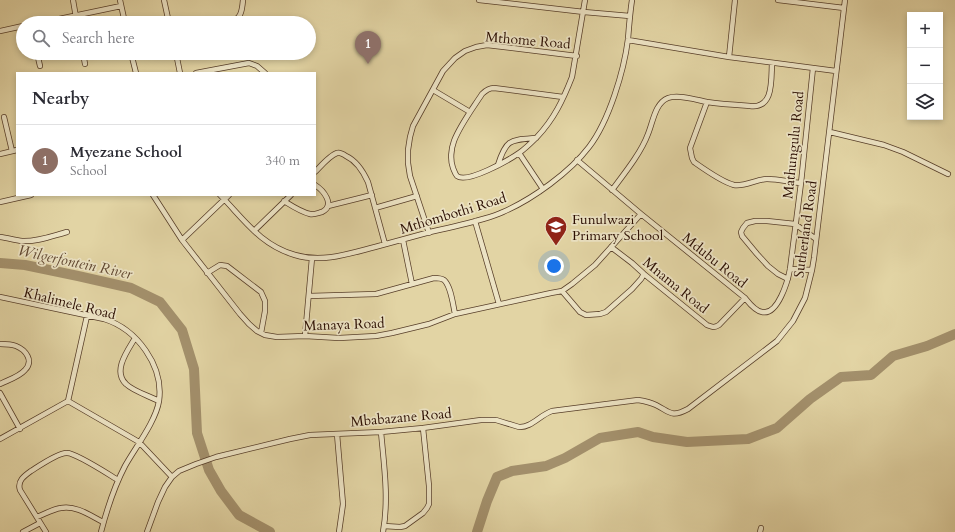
<!DOCTYPE html>
<html lang="en">
<head>
<meta charset="utf-8">
<style>
  :root { --surface:#fff; --page:#f2f2f3; --text:#2b2b33; --muted:#7c7c81; --line:#e1e1e2; --accent:#111827 }
  body { margin:0; font-family:Cardo,serif; background:var(--page); color:var(--text) }
  .controls { position:absolute; right:12px; top:12px; display:grid; overflow:hidden; border-radius:0px; box-shadow:0 2px 6px #0003 }
  .controls button { width:36px; height:36px; display:grid; place-items:center; padding:0; border:0; border-bottom:1px solid var(--line); background:var(--surface); color:var(--text); font:20px sans-serif }
  .you { position:absolute; left:554px; top:266px; width:14px; height:14px; margin:-10px; border:3px solid #fff; border-radius:50%; background:#1a73e8; box-shadow:0 0 0 6px #1a73e833 }
  .badge { display:grid; place-items:center; width:26px; height:26px; border-radius:50%; background:var(--accent); color:#fff; font-size:13px; font-weight:700 }
  .pin { position:absolute; translate:-50% -33px; filter:drop-shadow(0 1px 2px #0008) }
  .pin::after { content:''; position:absolute; top:21px; width:14px; height:12px; background:inherit; clip-path:polygon(0 0,100% 0,50% 100%) }
  .list { margin:0; padding:0; list-style:none }
  h2 { display:flex; justify-content:space-between; align-items:center; height:52px; margin:0; padding:0 16px; font-size:17px }
  h2 small { font-size:13px; font-weight:400; color:var(--muted) }
  .list li { display:grid; grid-template-columns:26px 1fr auto; gap:12px; align-items:center; box-sizing:border-box; height:72px; padding:0 16px; border-top:1px solid var(--line) }
  .list b { display:block; font-size:15px; white-space:nowrap }
  .list p { margin:0; font-size:13px; white-space:nowrap; color:var(--muted) }
  .list em { font-size:13px; font-style:normal; color:var(--muted) }
  .icon { flex:none; width:22px; height:22px; fill:none; stroke:currentColor; stroke-width:2; stroke-linecap:round; stroke-linejoin:round }
  .map { position:relative; flex:none; width:955px; height:532px; overflow:hidden }
  .search { position:absolute; background:var(--surface); box-shadow:0 2px 6px #0003; left:16px; top:16px; width:300px; height:44px; display:flex; align-items:center; gap:10px; box-sizing:border-box; padding:0 14px; border-radius:22px; color:var(--muted); font-size:15px }
  .panel { position:absolute; background:var(--surface); box-shadow:0 2px 6px #0003; left:16px; top:72px; width:300px; height:124px; border-radius:0px }
  .map>svg:first-child { display:block }
  .lines { fill:none; stroke-linecap:round; stroke-linejoin:round }
  .river { stroke:#a3906c; stroke-width:10 }
  .street-casing { stroke:#573e29; stroke-width:6 }
  .street { stroke:#ece3c4; stroke-width:4.5 }
  .labels { text-anchor:middle; stroke-width:3.5; stroke-linejoin:round; paint-order:stroke }
  .street-label { font-size:14px; fill:#290c00; stroke:#ece3c4 }
  .poi-label { font-size:14px; fill:#290c00; stroke:#ece3c4; text-anchor:start }
  .water-label { font-size:15px; font-style:italic; fill:#604731; stroke:#ece3c4 }
</style>
</head>
<body>
<div class="map">
<svg width="955" height="532" viewBox="0 0 955 532">
  <rect width="100%" height="100%" fill="#e2d4a4"/>
  <filter id="stains"><feTurbulence type="fractalNoise" baseFrequency=".005" numOctaves="4"/><feColorMatrix values="0 0 0 0 .2 0 0 0 0 .09 0 0 0 0 .02 0 0 0 .5 -.17"/></filter>
  <radialGradient id="worn" r=".72"><stop offset=".6" stop-color="#630" stop-opacity="0"/><stop offset="1" stop-color="#630" stop-opacity=".3"/></radialGradient>
  <g class="lines">
    <!-- river -->
    <path class="river" d="M0,263L25,265L78,276L131,288L160,302L182,330L194,369L197,433L209,470L221,491L239,515L270,532
      M477,532L487,501L497,477L512,471L546,466L565,458L600,438L638,432L653,437L687,442L748,439L777,428L810,399L841,377L871,375L893,356L927,346L955,334"/>
    <!-- street casing -->
    <g class="street-casing">
      <path id="street" d="M73,0L77,23
        M120,0L125,23
        M164,0L169,23
        M479,0L584,12L630,16
        M778,0L844,8
        M40,23L121,6
        M229,23C241,19 242,12 243,0
        M0,31L23,26
        M628,40L729,57L836,71
        M37,53L40,66
        M83,53L85,64
        M131,53L136,73
        M176,53L180,73
        M729,57L735,0
        M196,73L249,63L257,66L265,73
        M433,90L470,112
        M563,97L494,88C489,88 486,90 482,94C473,108 460,125 454,141C451,149 450,160 453,168C454,170 455,174 457,176C467,184 509,160 519,153C525,149 531,143 537,137C554,119 563,100 572,77L585,0
        M707,102L690,148L692,158L694,162C704,169 722,182 734,185C744,187 757,179 767,179C778,179 790,182 801,183
        M4,117L12,151
        M830,132L884,145L903,152L948,174
        M519,153L543,189
        M0,154L17,150
        M577,160L641,214L745,298C749,303 755,311 762,312C778,316 788,280 790,269L801,183L813,68
        M498,165C506,139 510,140 536,138
        M315,172C320,167 330,155 337,153C340,152 343,154 346,156C357,161 363,171 368,182L385,244
        M612,190C624,174 641,153 648,134C653,122 655,103 668,98C678,94 697,100 707,102C721,104 736,105 750,106C774,109 771,80 772,63
        M153,195L182,240L240,314L249,324L257,331L265,335L277,337L305,336L339,338L376,336L392,333L429,324L455,314L551,293L562,291L572,284L595,265L641,214
        M220,195C244,219 260,245 295,255C322,263 348,254 375,247C393,242 412,237 430,232C448,228 466,224 483,219C490,217 497,215 503,212C533,199 570,172 589,147C609,121 624,71 628,39C629,26 630,13 632,0
        M284,201C292,206 301,212 310,214C314,215 318,213 322,212C336,205 323,190 315,185
        M0,202L31,195
        M328,206L372,195
        M375,208L417,196
        M475,221L499,304
        M254,231L291,195
        M429,233L410,176L408,163V150L410,137L413,126L443,71L455,58L465,51L476,47L487,45L577,56
        M0,237C7,238 15,240 22,241C37,242 52,236 67,232
        M182,240L229,195
        M403,240L412,284
        M611,247L632,263L644,274L707,325C712,327 714,328 719,325L745,298
        M790,269L812,270
        M207,273L220,265L227,266L261,292L265,301V311L261,333
        M788,279L778,274L768,266L757,254L742,236L741,232L743,228L747,223L755,221H767L795,224L816,239
        M562,291L580,312L586,315L600,314L606,312L632,289L641,279L644,274
        M309,296L376,294L434,278C438,278 441,278 444,280C451,286 453,305 455,314
        M0,297L104,319C137,329 164,366 159,401C156,421 135,448 125,466C114,487 107,509 101,532
        M305,336L312,258
        M135,338C128,350 112,371 126,384C133,391 149,396 159,401
        M0,344C5,344 11,344 16,346C26,350 34,361 25,370C19,377 8,380 0,384
        M0,393L20,429
        M68,401L139,442L172,477
        M68,401L87,316
        M381,432C384,465 389,499 383,532
        M337,434L343,504L339,532
        M0,439L68,401
        M37,517C45,514 53,509 61,508C76,505 91,516 103,522
        M384,526L400,527L405,526L423,513L427,508L429,504V486L423,428
        M23,532L40,523
        M46,532L20,490C17,481 24,476 31,471C39,466 59,452 67,453C76,453 108,474 118,480
        M147,532L158,502L165,487L172,477L179,471L196,464L216,457L290,439L310,435L381,432L423,428L481,420H496L519,427C531,428 540,415 552,411L638,400C644,401 650,402 656,405C670,412 671,418 688,409L777,341L793,321L805,298L812,270L814,258L845,0
        M760,532L761,528"/>
    </g>
    <!-- street -->
    <use href="#street" class="street"/>
  </g>
  <!-- icons -->
  <defs>
    <g id="school-pin" transform="scale(1.15)"><path d="M0 17L-7.5 6A9.5 9.5 0 1 1 7.5 6Z" fill="#8f2418" stroke="#ece3c4"/><path d="M0-5L7-2L0 1L-7-2ZM-4 1L0 2.5L4 1V4Q0 6-4 4Z" fill="#fff"/></g>
  </defs>
  <g fill-rule="evenodd">
    <use href="#school-pin" x="556" y="227"/>
  </g>
  <g class="labels">
    <!-- street labels -->
    <g class="street-label">
      <text transform="translate(528 40) rotate(5)" y="5">Mthome Road</text>
      <text transform="translate(793 145) rotate(-84)" y="5">Mathungulu Road</text>
      <text transform="translate(453 213) rotate(-17)" y="5">Mthombothi Road</text>
      <text transform="translate(805 229) rotate(-82)" y="5">Sutherland Road</text>
      <text transform="translate(715 260) rotate(39)" y="5">Mdubu Road</text>
      <text transform="translate(676 285) rotate(39)" y="5">Mnama Road</text>
      <text transform="translate(70 303) rotate(14)" y="5">Khalimele Road</text>
      <text transform="translate(344 324) rotate(-2)" y="5">Manaya Road</text>
      <text transform="translate(401 417) rotate(-5)" y="5">Mbabazane Road</text>
    </g>
    <!-- poi labels -->
    <g class="poi-label">
      <text x="572" y="224">Funulwazi<tspan x="572" dy="16">Primary School</tspan></text>
    </g>
    <!-- water labels -->
    <g class="water-label">
      <text transform="translate(75 262) rotate(12)" y="5">Wilgerfontein River</text>
    </g>
  </g>
  <rect width="100%" height="100%" filter="url(#stains)"/>
  <rect width="100%" height="100%" fill="url(#worn)"/>
</svg>
<div class="controls">
<button>+</button>
<button>−</button>
<button><svg class="icon" aria-label="layers" viewBox="0 0 24 24"><path d="M12 4l9 5-9 5-9-5zM3 14l9 5 9-5"/></svg></button>
</div>
<div class="you"></div>
<div class="pin badge" style="left:368px;top:64px;background:#8d6e63">1</div>
<div class="search"><svg class="icon" aria-label="search" viewBox="0 0 24 24"><circle cx="10" cy="10" r="6"/><path d="M15 15l6 6"/></svg>Search here</div>
<section class="panel">
<h2>Nearby<small></small></h2>
<ul class="list">
<li><span class="badge" style="background:#8d6e63">1</span><div><b>Myezane School</b><p>School</p></div><em>340 m</em></li>
</ul>
</section>
</div>
</body>
</html>
